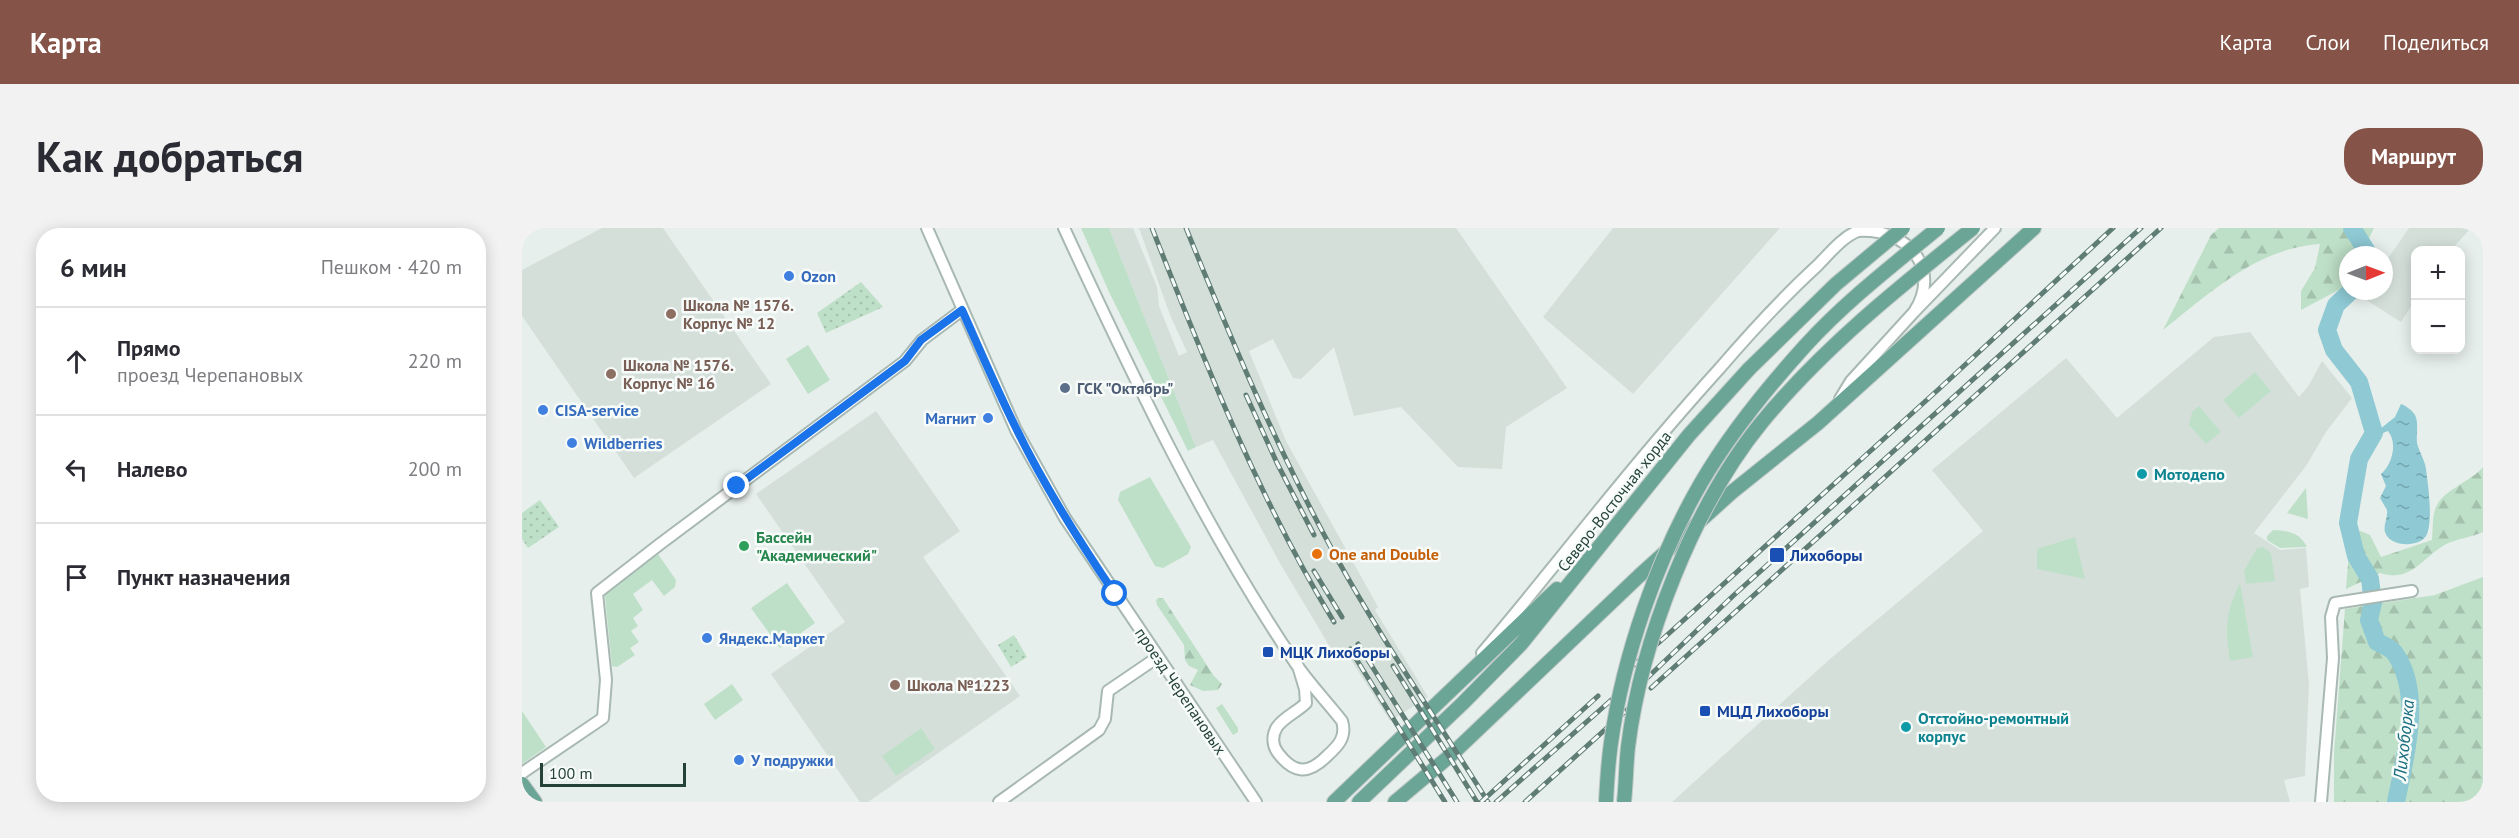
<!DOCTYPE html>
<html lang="ru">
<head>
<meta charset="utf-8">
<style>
  :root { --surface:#fff; --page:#f2f2f3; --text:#2b2b33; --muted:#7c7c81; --line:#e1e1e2; --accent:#855347 }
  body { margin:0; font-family:"PT Sans",sans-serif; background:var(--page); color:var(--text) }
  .controls { position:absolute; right:18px; top:18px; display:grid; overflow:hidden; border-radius:12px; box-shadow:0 3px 15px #0003 }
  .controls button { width:54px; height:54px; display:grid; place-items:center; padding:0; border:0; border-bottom:2px solid var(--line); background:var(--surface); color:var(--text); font:30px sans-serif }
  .compass { position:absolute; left:1817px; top:18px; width:54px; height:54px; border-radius:50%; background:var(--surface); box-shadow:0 3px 15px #0003; rotate:89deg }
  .scale { position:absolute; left:18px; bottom:15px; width:146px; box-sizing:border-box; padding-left:6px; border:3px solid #24423a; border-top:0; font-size:16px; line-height:21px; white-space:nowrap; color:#24423a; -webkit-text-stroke:4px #f7fbf9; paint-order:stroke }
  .stop { position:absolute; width:18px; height:18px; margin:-14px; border:4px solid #1a73e8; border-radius:50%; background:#fff }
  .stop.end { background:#1a73e8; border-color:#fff; box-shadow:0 2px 6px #0008 }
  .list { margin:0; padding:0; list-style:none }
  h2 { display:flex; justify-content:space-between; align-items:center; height:78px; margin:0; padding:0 24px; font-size:26px }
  h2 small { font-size:20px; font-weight:400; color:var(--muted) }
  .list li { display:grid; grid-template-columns:39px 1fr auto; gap:18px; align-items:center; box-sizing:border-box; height:108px; padding:0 24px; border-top:2px solid var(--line) }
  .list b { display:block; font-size:22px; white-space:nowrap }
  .list p { margin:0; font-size:20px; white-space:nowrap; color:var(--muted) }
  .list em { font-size:20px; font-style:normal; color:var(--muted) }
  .icon { flex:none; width:33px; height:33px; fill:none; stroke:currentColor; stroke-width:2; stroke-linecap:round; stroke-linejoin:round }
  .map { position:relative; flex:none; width:1961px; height:574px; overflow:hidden; border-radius:24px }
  header { display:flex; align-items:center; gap:36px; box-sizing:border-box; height:84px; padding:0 30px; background:var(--accent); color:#fff }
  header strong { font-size:28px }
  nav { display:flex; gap:33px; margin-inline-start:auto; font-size:21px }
  .intro { display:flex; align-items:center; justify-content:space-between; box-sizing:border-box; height:144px; padding:0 36px }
  h1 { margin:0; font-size:42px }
  .button { padding:15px 27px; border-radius:24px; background:var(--accent); color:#fff; font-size:21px; font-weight:700 }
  main { display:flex; gap:36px; padding:0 36px }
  aside { flex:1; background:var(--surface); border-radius:24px; box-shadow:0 3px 15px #0003 }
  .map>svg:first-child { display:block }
  .built { fill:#d4dfda }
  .grass { fill:#bfe0c8 }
  .forest { fill:url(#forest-firs) }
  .park { fill:url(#park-dots) }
  .water { fill:url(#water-ripples) }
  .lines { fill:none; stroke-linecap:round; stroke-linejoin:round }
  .river { stroke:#8ec9d4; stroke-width:18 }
  .minor-casing { stroke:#a8b8b2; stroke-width:14 }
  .major-casing { stroke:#c2cac8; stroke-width:16 }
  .minor { stroke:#fff; stroke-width:10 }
  .major { stroke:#6aa596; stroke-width:14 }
  .rail-casing { stroke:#5f7d75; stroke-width:5 }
  .rail { stroke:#f7fbf9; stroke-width:3; stroke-dasharray:9; stroke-linecap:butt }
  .major-bridge-casing { stroke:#c2cac8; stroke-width:16; stroke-linecap:butt }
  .major-bridge { stroke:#6aa596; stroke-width:14 }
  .route { stroke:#1a73e8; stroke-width:8 }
  .shop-dot { fill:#3f7fe0; stroke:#f7fbf9; stroke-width:2 }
  .education-dot { fill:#8d6e63; stroke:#f7fbf9; stroke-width:2 }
  .service-dot { fill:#5c6f8a; stroke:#f7fbf9; stroke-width:2 }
  .culture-dot { fill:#0f9aa8; stroke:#f7fbf9; stroke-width:2 }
  .leisure-dot { fill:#2e9e5b; stroke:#f7fbf9; stroke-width:2 }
  .food-dot { fill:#e8710a; stroke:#f7fbf9; stroke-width:2 }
  .transit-dot { fill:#1a4fb4; stroke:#f7fbf9; stroke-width:2 }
  .labels { text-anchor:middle; stroke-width:5; stroke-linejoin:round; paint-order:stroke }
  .shop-label { font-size:16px; font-weight:bold; fill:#366cbe; stroke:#f7fbf9; text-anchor:start }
  .education-label { font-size:16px; font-weight:bold; fill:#785e54; stroke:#f7fbf9; text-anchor:start }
  .service-label { font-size:16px; font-weight:bold; fill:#4e5e75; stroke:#f7fbf9; text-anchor:start }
  .culture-label { font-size:16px; font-weight:bold; fill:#0d838f; stroke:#f7fbf9; text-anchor:start }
  .street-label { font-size:16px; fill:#24423a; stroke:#f7fbf9 }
  .leisure-label { font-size:16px; font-weight:bold; fill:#27864d; stroke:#f7fbf9; text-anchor:start }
  .food-label { font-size:16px; font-weight:bold; fill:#c56008; stroke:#f7fbf9; text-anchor:start }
  .transit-label { font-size:16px; font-weight:bold; fill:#164399; stroke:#f7fbf9; text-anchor:start }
  .water-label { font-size:18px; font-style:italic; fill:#1c6f80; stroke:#f7fbf9 }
</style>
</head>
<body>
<header>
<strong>Карта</strong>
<nav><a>Карта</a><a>Слои</a><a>Поделиться</a></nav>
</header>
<div class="intro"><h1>Как добраться</h1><a class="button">Маршрут</a></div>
<main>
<aside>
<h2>6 мин<small>Пешком · 420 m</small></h2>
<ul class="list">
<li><svg class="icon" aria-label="ahead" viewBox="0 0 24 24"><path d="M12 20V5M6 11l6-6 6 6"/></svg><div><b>Прямо</b><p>проезд Черепановых</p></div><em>220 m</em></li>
<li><svg class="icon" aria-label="left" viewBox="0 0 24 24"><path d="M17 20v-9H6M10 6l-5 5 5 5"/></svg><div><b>Налево</b></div><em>200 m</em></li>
<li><svg class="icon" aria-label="arrive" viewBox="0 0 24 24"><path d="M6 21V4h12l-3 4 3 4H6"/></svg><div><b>Пункт назначения</b></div></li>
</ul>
</aside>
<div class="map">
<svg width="1961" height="574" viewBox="0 0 1961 574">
  <defs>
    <pattern id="forest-firs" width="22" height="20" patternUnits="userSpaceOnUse" patternTransform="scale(1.5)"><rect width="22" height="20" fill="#bfe0c8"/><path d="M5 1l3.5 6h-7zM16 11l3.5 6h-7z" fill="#a4c1ad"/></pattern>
    <pattern id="park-dots" width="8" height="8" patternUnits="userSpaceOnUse" patternTransform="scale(1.5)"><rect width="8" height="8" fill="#bfe0c8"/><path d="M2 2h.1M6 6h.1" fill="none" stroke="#a4c1ad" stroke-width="1.8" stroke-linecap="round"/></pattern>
    <pattern id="water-ripples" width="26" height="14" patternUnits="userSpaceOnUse" patternTransform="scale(1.5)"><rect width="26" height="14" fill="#8ec9d4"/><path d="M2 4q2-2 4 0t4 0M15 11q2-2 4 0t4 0" fill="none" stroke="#74a5ad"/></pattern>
  </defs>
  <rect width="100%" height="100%" fill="#e6efeb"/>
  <!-- built -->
  <path class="built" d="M80,0H141L249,156L112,250L0,88V42Z
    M587,0H611L635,59L637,78L657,128L665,124L648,87L617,0H934L1045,160L984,199L980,241L936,239L879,179L832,188L812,119L779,151L771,150L751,111L727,123L764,213L856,379L853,382L906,469L868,493L824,424L814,429L759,337L691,212L674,219Z
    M1091,0H1258L1111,166L1021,89Z
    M1887,0H1949L1929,22H1894L1893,72L1879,94L1841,70L1845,63H1862V36Z
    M1728,104L1777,169L1787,157L1800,133L1830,170L1804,204L1784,238L1732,305L1758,322L1784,320L1787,359L1778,361L1787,456L1783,548L1762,552L1768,574H1150L1308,431L1461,303L1410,242L1544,130L1595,190L1692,109Z
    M354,183L438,303L401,329L498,468L346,574H338L249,446L323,394L234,266Z"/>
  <!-- grass -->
  <path class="grass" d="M559,0H587L674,219L666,223L587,64Z
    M286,117L308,152L286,166L264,131Z
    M1733,144L1749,163L1717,190L1701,172Z
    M1677,178L1699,204L1684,216L1667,197L1670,184Z
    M628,249L669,319L666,326L641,340L633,338L596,272L598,264Z
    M1784,260L1786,291L1765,285Z
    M1751,302C1767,303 1777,304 1785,319L1758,320L1745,312V308Z
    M1553,309L1563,351L1515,341V321Z
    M1741,319L1749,325L1753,353L1724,356L1722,343L1735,320Z
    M132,326H136L154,352L153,359L142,368L130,352L111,366L121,382L111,390L116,398L109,403L117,414L108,420L113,427L95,439L90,438L83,368L85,361Z
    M265,355L293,395L258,420L229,380Z
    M1718,355L1731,429L1708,433C1703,401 1703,385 1718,355Z
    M210,456L221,472L193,492L182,476Z
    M700,476L716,500V504L711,507L694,480Z
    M0,483L24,519L0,536Z
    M399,500L413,521L374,548L360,528Z"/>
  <!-- forest -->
  <path class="forest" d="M1697,0H1852L1839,27H1826V53L1824,58L1779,82V63L1793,40L1798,16C1735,20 1688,65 1641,102L1689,7Z
    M1961,239V304C1950,309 1935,311 1924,316C1900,330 1889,355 1858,345L1824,361L1829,299L1848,307L1859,329L1910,312C1911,302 1910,288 1914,279C1921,262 1950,253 1961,239Z
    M1961,349V574H1812V525L1823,381L1913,367Z
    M637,370H641L692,448L700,456L696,462L681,463L668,457L676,442L667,438L663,432L662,417L635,377L634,372Z"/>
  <!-- park -->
  <path class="park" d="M339,54L361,79L304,105L295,85Z
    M18,272L37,299L6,320L0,311V285Z
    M492,407L505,429L489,439L476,417Z"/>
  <!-- water -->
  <path class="water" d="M1879,176C1884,178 1890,182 1893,187C1897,195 1894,206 1895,215C1897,224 1903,232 1904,241C1906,257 1911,291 1905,306C1899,320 1868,320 1863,304C1861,298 1866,289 1865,282L1858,270L1864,258L1859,246C1870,237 1876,215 1866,203L1858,206V201L1873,189Z"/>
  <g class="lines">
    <!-- river -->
    <path class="river" d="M1830,0L1844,22L1845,27
      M1829,63L1814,77L1805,102L1812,122L1837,154L1852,205L1837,231L1826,295L1834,328L1848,351L1851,375L1847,392L1855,414C1861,417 1871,421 1874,427C1901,468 1883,529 1874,574"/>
    <!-- minor casing -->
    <g class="minor-casing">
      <path id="minor" d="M405,0L494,202L543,290L734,574
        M542,0C611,149 682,300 774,436C788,456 805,474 820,493C825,509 816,518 805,528C786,547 772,546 756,525C750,517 750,507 755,499C762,489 775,484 784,475L783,461L776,438
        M1318,171L1329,153L1392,84L1473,0
        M960,425C994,385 1027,344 1060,303C1105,247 1150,193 1198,140C1229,104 1260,70 1295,38C1307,26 1320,9 1336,3C1387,0 1420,42 1392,84
        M0,545L81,490L84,452L75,365L138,316L383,133L400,112L440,82
        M477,574L577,502L583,491L586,463L636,429
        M1799,574L1811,430L1809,389L1813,375L1890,363"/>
    </g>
    <!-- major casing -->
    <g class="major-casing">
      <path id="major" d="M0,556L13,574
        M812,574L1035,361
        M837,574L941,475L999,416L1167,207L1227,141
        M873,574L929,527L1117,348L1210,264L1296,195L1512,0"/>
    </g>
    <!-- minor -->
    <use href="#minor" class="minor"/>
    <!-- major -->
    <use href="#major" class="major"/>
    <!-- rail casing -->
    <g class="rail-casing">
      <path id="rail" d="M630,0C683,135 736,269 812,394
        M664,0C709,111 755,221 813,327C859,411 915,492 966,574
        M724,167L755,235L792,307
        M792,343L820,389
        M836,416L935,574
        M828,421L923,574
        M1112,437L1418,160L1591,0
        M871,438L955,574
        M1123,452L1212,367L1619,0
        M1129,460L1639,0
        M959,574L1076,468
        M974,574L1096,466
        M1003,574L1107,480"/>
    </g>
    <!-- rail -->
    <use href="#rail" class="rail"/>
    <!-- major-bridge casing -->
    <g class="major-bridge-casing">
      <path id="major-bridge" d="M1227,141L1314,56L1381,0
        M1084,574C1085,554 1086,535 1089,515C1101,428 1135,331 1179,255C1208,205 1245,160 1283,118C1323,74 1371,37 1416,0
        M1102,574C1104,556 1104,537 1106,519C1119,413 1172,277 1240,194C1301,120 1376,60 1451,0"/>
    </g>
    <!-- major-bridge -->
    <use href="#major-bridge" class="major-bridge"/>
  </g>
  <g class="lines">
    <!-- route -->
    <path class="route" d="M215,258L383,133L399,112L440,82C458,122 475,162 494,200C522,258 557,313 593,366"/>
  </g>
  <!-- markers -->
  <g class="shop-dot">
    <circle cx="267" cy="48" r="6"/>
    <circle cx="21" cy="182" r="6"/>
    <circle cx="466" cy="190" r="6"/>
    <circle cx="50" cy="215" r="6"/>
    <circle cx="185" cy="410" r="6"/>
    <circle cx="217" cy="532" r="6"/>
  </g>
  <g class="education-dot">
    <circle cx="149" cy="86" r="6"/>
    <circle cx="89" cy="146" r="6"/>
    <circle cx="373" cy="457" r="6"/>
  </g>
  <circle class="service-dot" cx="543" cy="160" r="6"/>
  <g class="culture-dot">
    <circle cx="1620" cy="246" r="6"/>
    <circle cx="1384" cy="499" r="6"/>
  </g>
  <circle class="leisure-dot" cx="222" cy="318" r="6"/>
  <circle class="food-dot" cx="795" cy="326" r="6"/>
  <g class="transit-dot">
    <rect x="1247" y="319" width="16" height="16" rx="3"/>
    <rect x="740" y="418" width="12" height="12" rx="3"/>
    <rect x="1177" y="477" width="12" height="12" rx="3"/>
  </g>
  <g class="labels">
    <!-- shop labels -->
    <g class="shop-label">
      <text x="279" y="54">Ozon</text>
      <text x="33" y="188">CISA-service</text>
      <text x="454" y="196" text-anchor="end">Магнит</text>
      <text x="62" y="221">Wildberries</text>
      <text x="197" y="416">Яндекс.Маркет</text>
      <text x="229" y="538">У подружки</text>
    </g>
    <!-- education labels -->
    <g class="education-label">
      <text x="161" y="83">Школа № 1576.<tspan x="161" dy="18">Корпус № 12</tspan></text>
      <text x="101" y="143">Школа № 1576.<tspan x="101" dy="18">Корпус № 16</tspan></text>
      <text x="385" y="463">Школа №1223</text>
    </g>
    <!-- service labels -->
    <g class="service-label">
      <text x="555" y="166">ГСК "Октябрь"</text>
    </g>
    <!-- culture labels -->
    <g class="culture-label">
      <text x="1632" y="252">Мотодепо</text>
      <text x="1396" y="496">Отстойно-ремонтный<tspan x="1396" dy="18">корпус</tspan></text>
    </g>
    <!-- street labels -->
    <g class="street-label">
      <text transform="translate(1092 273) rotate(-52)" y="6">Северо-Восточная хорда</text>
      <text transform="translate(659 463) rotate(56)" y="6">проезд Черепановых</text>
    </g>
    <!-- leisure labels -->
    <g class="leisure-label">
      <text x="234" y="315">Бассейн<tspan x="234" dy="18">"Академический"</tspan></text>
    </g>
    <!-- food labels -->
    <g class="food-label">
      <text x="807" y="332">One and Double</text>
    </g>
    <!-- transit labels -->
    <g class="transit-label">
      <text x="1268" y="333">Лихоборы</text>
      <text x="758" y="430">МЦК Лихоборы</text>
      <text x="1195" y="489">МЦД Лихоборы</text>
    </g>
    <!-- water labels -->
    <g class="water-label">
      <text transform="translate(1882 512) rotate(-84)" y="6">Лихоборка</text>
    </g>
  </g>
</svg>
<div class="controls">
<button>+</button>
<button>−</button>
</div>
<svg class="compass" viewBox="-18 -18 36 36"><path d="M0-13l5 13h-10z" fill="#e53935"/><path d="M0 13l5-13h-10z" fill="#7c7c81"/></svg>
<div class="scale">100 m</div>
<div class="stop" style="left:593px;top:366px"></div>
<div class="stop end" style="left:215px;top:258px"></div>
</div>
</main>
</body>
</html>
